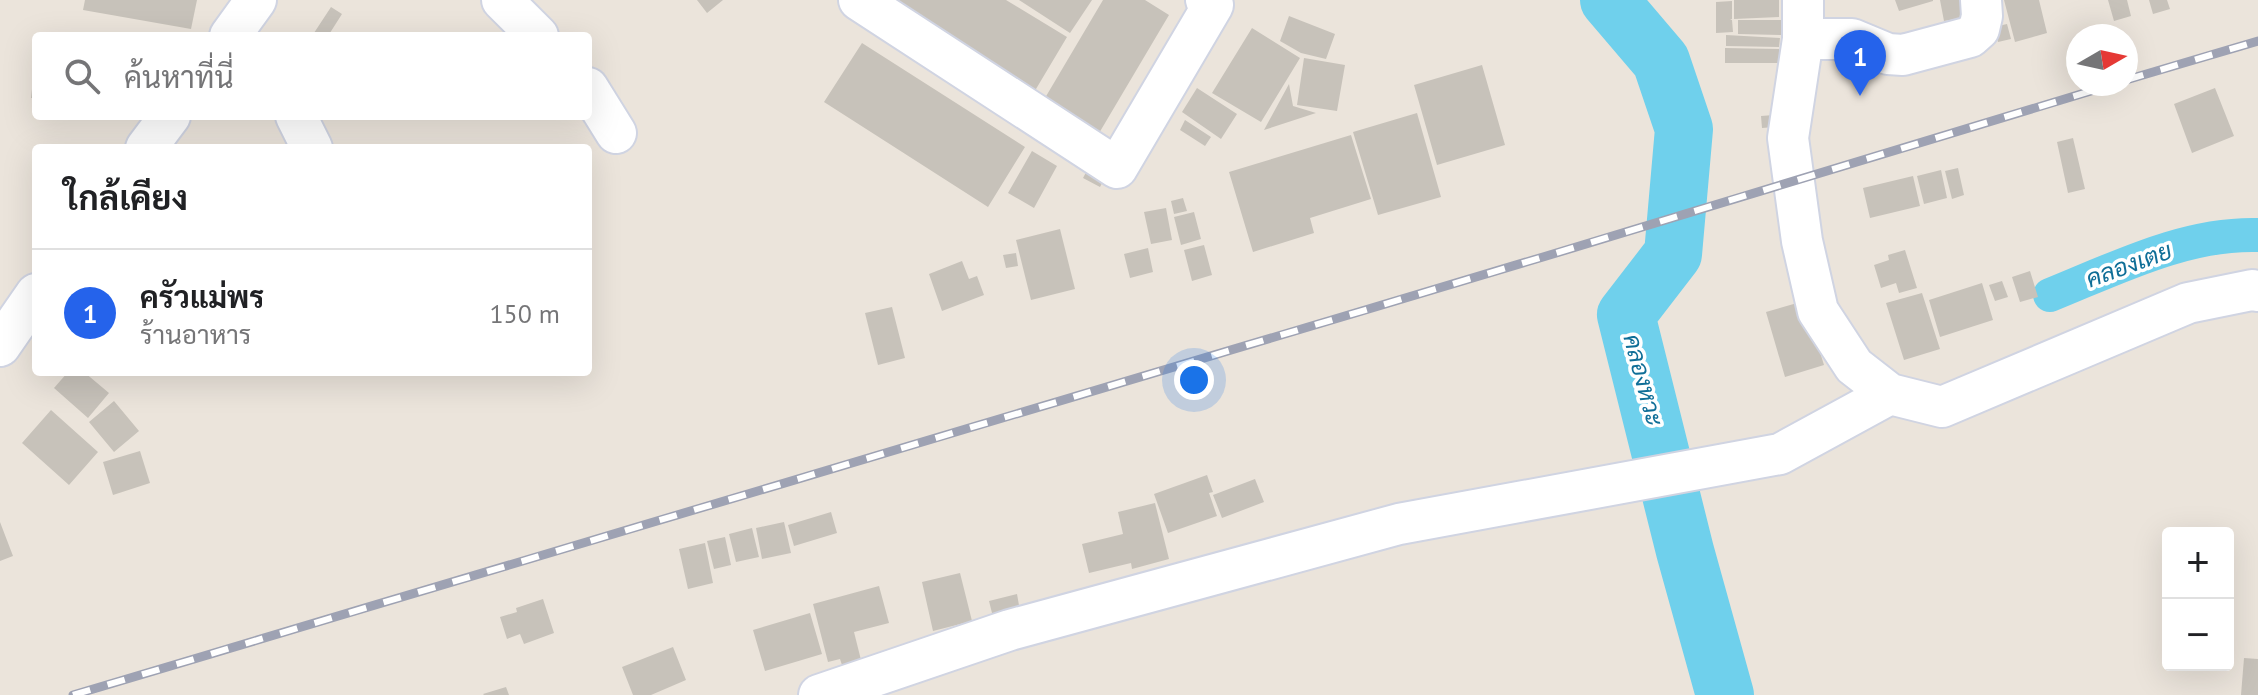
<!DOCTYPE html>
<html lang="th">
<head>
<meta charset="utf-8">
<style>
  :root { --surface:#fff; --page:#f2f2f2; --text:#202124; --muted:#757577; --line:#e0e0e0; --accent:#2563eb }
  body { margin:0; font-family:"PT Sans",Sarabun,sans-serif; background:var(--page); color:var(--text) }
  .controls { position:absolute; right:24px; bottom:24px; display:grid; overflow:hidden; border-radius:8px; box-shadow:0 8px 32px #0002 }
  .controls button { width:72px; height:72px; display:grid; place-items:center; padding:0; border:0; border-bottom:2px solid var(--line); background:var(--surface); color:var(--text); font:40px sans-serif }
  .compass { position:absolute; left:2066px; top:24px; width:72px; height:72px; border-radius:50%; background:var(--surface); box-shadow:0 8px 32px #0002; rotate:81deg }
  .you { position:absolute; left:1194px; top:380px; width:28px; height:28px; margin:-20px; border:6px solid #fff; border-radius:50%; background:#1a73e8; box-shadow:0 0 0 12px #1a73e833 }
  .badge { display:grid; place-items:center; width:52px; height:52px; border-radius:50%; background:var(--accent); color:#fff; font-size:26px; font-weight:700 }
  .pin { position:absolute; translate:-50% -66px; filter:drop-shadow(0 2px 4px #0008) }
  .pin::after { content:''; position:absolute; top:42px; width:28px; height:24px; background:inherit; clip-path:polygon(0 0,100% 0,50% 100%) }
  .list { margin:0; padding:0; list-style:none }
  h2 { display:flex; justify-content:space-between; align-items:center; height:104px; margin:0; padding:0 32px; font-size:34px }
  h2 small { font-size:26px; font-weight:400; color:var(--muted) }
  .list li { display:grid; grid-template-columns:52px 1fr auto; gap:24px; align-items:center; box-sizing:border-box; height:128px; padding:0 32px; border-top:2px solid var(--line) }
  .list b { display:block; font-size:30px; white-space:nowrap }
  .list p { margin:0; font-size:26px; white-space:nowrap; color:var(--muted) }
  .list em { font-size:26px; font-style:normal; color:var(--muted) }
  .icon { flex:none; width:44px; height:44px; fill:none; stroke:currentColor; stroke-width:2; stroke-linecap:round; stroke-linejoin:round }
  .map { position:relative; flex:none; width:2258px; height:695px; overflow:hidden }
  .search { position:absolute; background:var(--surface); box-shadow:0 8px 32px #0002; left:32px; top:32px; width:560px; height:88px; display:flex; align-items:center; gap:20px; box-sizing:border-box; padding:0 28px; border-radius:8px; color:var(--muted); font-size:30px }
  .panel { position:absolute; background:var(--surface); box-shadow:0 8px 32px #0002; left:32px; top:144px; width:560px; height:232px; border-radius:8px }
  .map>svg:first-child { display:block }
  .lines { fill:none; stroke-linecap:round; stroke-linejoin:round }
  .canal { stroke:#6fd0ec; stroke-width:34 }
  .river { stroke:#6fd0ec; stroke-width:58 }
  .building { fill:#c7c2ba }
  .minor-casing { stroke:#d0d4e2; stroke-width:44 }
  .minor { stroke:#fff; stroke-width:40 }
  .rail-casing { stroke:#9ea2b3; stroke-width:9 }
  .rail { stroke:#fff; stroke-width:6; stroke-dasharray:18; stroke-linecap:butt }
  .labels { text-anchor:middle; stroke-width:7; stroke-linejoin:round; paint-order:stroke }
  .water-label { font-size:24px; font-style:italic; fill:#0f6e97; stroke:#fff }
</style>
</head>
<body>
<div class="map">
<svg width="2258" height="695" viewBox="0 0 2258 695">
  <rect width="100%" height="100%" fill="#ebe4db"/>
  <g class="lines">
    <!-- canal -->
    <path class="canal" d="M2050,295C2117,268 2185,233 2258,235"/>
    <!-- river -->
    <path class="river" d="M1609,0L1661,61L1684,129L1673,254L1626,315L1685,551L1725,695"/>
  </g>
  <!-- building -->
  <path class="building" d="M85,0H197L191,29L83,10Z
    M697,0H723L707,13Z
    M877,0H1006L1067,37L1033,94Z
    M1019,0H1092L1070,33Z
    M1103,0H1145L1169,15L1092,145L1053,121L1061,107L1045,98Z
    M1734,0H1779V17L1734,19Z
    M1895,0H1933V1L1899,11Z
    M1940,0H1971L1974,16L1944,21Z
    M2004,0H2039L2047,33L2015,42Z
    M2108,0H2127L2131,16L2114,21Z
    M2149,0H2167L2170,9L2153,14Z
    M1732,1V19L1730,20H1732L1733,32L1716,33V2Z
    M331,7L342,14L328,36H312Z
    M1289,16L1335,34L1326,59L1301,53L1280,41Z
    M1738,20H1781V35L1738,34Z
    M2007,24L2011,39L1998,42L1994,27Z
    M1252,28L1300,58L1261,122L1212,93Z
    M1726,35L1780,38L1779,47L1726,46Z
    M862,43L1025,147L988,207L824,102Z
    M1725,48L1779,49V63H1725Z
    M1304,58L1345,65L1337,111L1297,105Z
    M1482,65L1505,145L1437,165L1414,85Z
    M34,71H36V98H31Z
    M1289,84L1293,106L1316,113L1264,130Z
    M1197,88L1237,114L1221,139L1182,112Z
    M2215,88L2234,136L2192,153L2174,104Z
    M1417,113L1441,197L1378,215L1353,132Z
    M1786,114L1787,126L1762,128L1761,116Z
    M1185,120L1211,137L1205,146L1180,130Z
    M1351,135L1371,199L1310,218L1314,233L1253,252L1229,172Z
    M2073,138L2085,189L2068,193L2057,142Z
    M1032,151L1057,166L1034,208L1008,193Z
    M1091,163L1108,172L1100,187L1083,178Z
    M1958,168L1964,195L1952,199L1945,171Z
    M1941,170L1947,198L1924,204L1917,176Z
    M1913,176L1920,206L1870,218L1863,188Z
    M1183,198L1187,211L1174,214L1171,201Z
    M1166,208L1172,240L1151,244L1144,212Z
    M1194,212L1201,239L1181,245L1174,217Z
    M1060,229L1075,289L1031,300L1016,240Z
    M1204,245L1212,275L1192,281L1184,250Z
    M1148,248L1153,272L1130,278L1124,254Z
    M1905,250L1917,288L1899,293L1896,283L1881,288L1874,265L1889,260L1888,255Z
    M1016,253L1018,266L1006,268L1003,255Z
    M962,261L969,279L977,276L984,295L942,311L929,274Z
    M2030,271L2038,297L2020,302L2012,277Z
    M2002,281L2008,297L1995,301L1989,285Z
    M1982,283L1993,320L1940,337L1929,300Z
    M1922,293L1940,349L1904,360L1886,303Z
    M1804,301L1824,365L1785,377L1766,312Z
    M892,307L905,358L878,365L865,313Z
    M68,372H84L109,393L88,418L54,388Z
    M114,401L139,431L114,452L89,422Z
    M51,410L98,452L69,485L22,443Z
    M140,451L150,483L113,495L103,462Z
    M1207,475L1213,492L1209,493L1217,516L1168,533L1154,494Z
    M1255,479L1264,502L1222,518L1213,495Z
    M1155,503L1169,559L1132,569L1131,563L1089,573L1082,544L1123,534L1118,512Z
    M831,512L837,533L794,546L788,525Z
    M0,522L13,556L0,561Z
    M784,522L791,553L762,559L756,528Z
    M752,528L759,557L736,562L729,534Z
    M725,537L731,565L714,569L707,541Z
    M705,543L713,583L688,589L679,549Z
    M960,573L972,621L933,631L922,582Z
    M879,586L889,623L854,632L861,660L842,665L840,659L828,662L813,604Z
    M1017,594L1020,611L993,617L989,601Z
    M543,599L554,633L524,644L520,634L507,639L500,617L517,612L516,608Z
    M810,613L822,654L765,671L753,630Z
    M673,647L686,680L651,695H633L622,667Z
    M2244,658L2258,659V695H2241Z
    M506,687L509,695H484L483,694Z"/>
  <g class="lines">
    <!-- minor casing -->
    <g class="minor-casing">
      <path id="minor" d="M502,0L538,36
        M859,0L1117,168L1213,5L1206,0
        M1803,0V39L1788,138L1802,241L1818,311L1854,366L1890,394L1942,407L2188,303L2252,290L2258,291
        M230,36L256,0
        M1803,39H1852L1888,54L1903,55L1970,37L1979,29L1982,16L1981,0
        M588,88L616,133
        M296,116L312,148
        M146,148L170,116
        M0,346L36,294
        M819,695L1010,630L1399,524L1780,454L1890,394"/>
    </g>
    <!-- minor -->
    <use href="#minor" class="minor"/>
    <!-- rail casing -->
    <g class="rail-casing">
      <path id="rail" d="M2126,80L2258,41
        M73,695L1543,257L2114,84"/>
    </g>
    <!-- rail -->
    <use href="#rail" class="rail"/>
  </g>
  <g class="labels">
    <!-- water labels -->
    <g class="water-label">
      <text transform="translate(2129 265) rotate(-20)" y="8">คลองเตย</text>
      <text transform="translate(1643 380) rotate(75)" y="8">คลองหวะ</text>
    </g>
  </g>
</svg>
<div class="controls">
<button>+</button>
<button>−</button>
</div>
<svg class="compass" viewBox="-18 -18 36 36"><path d="M0-13l5 13h-10z" fill="#e53935"/><path d="M0 13l5-13h-10z" fill="#757577"/></svg>
<div class="you"></div>
<div class="pin badge" style="left:1860px;top:96px">1</div>
<div class="search"><svg class="icon" aria-label="search" viewBox="0 0 24 24"><circle cx="10" cy="10" r="6"/><path d="M15 15l6 6"/></svg>ค้นหาที่นี่</div>
<section class="panel">
<h2>ใกล้เคียง<small></small></h2>
<ul class="list">
<li><span class="badge">1</span><div><b>ครัวแม่พร</b><p>ร้านอาหาร</p></div><em>150 m</em></li>
</ul>
</section>
</div>
</body>
</html>
